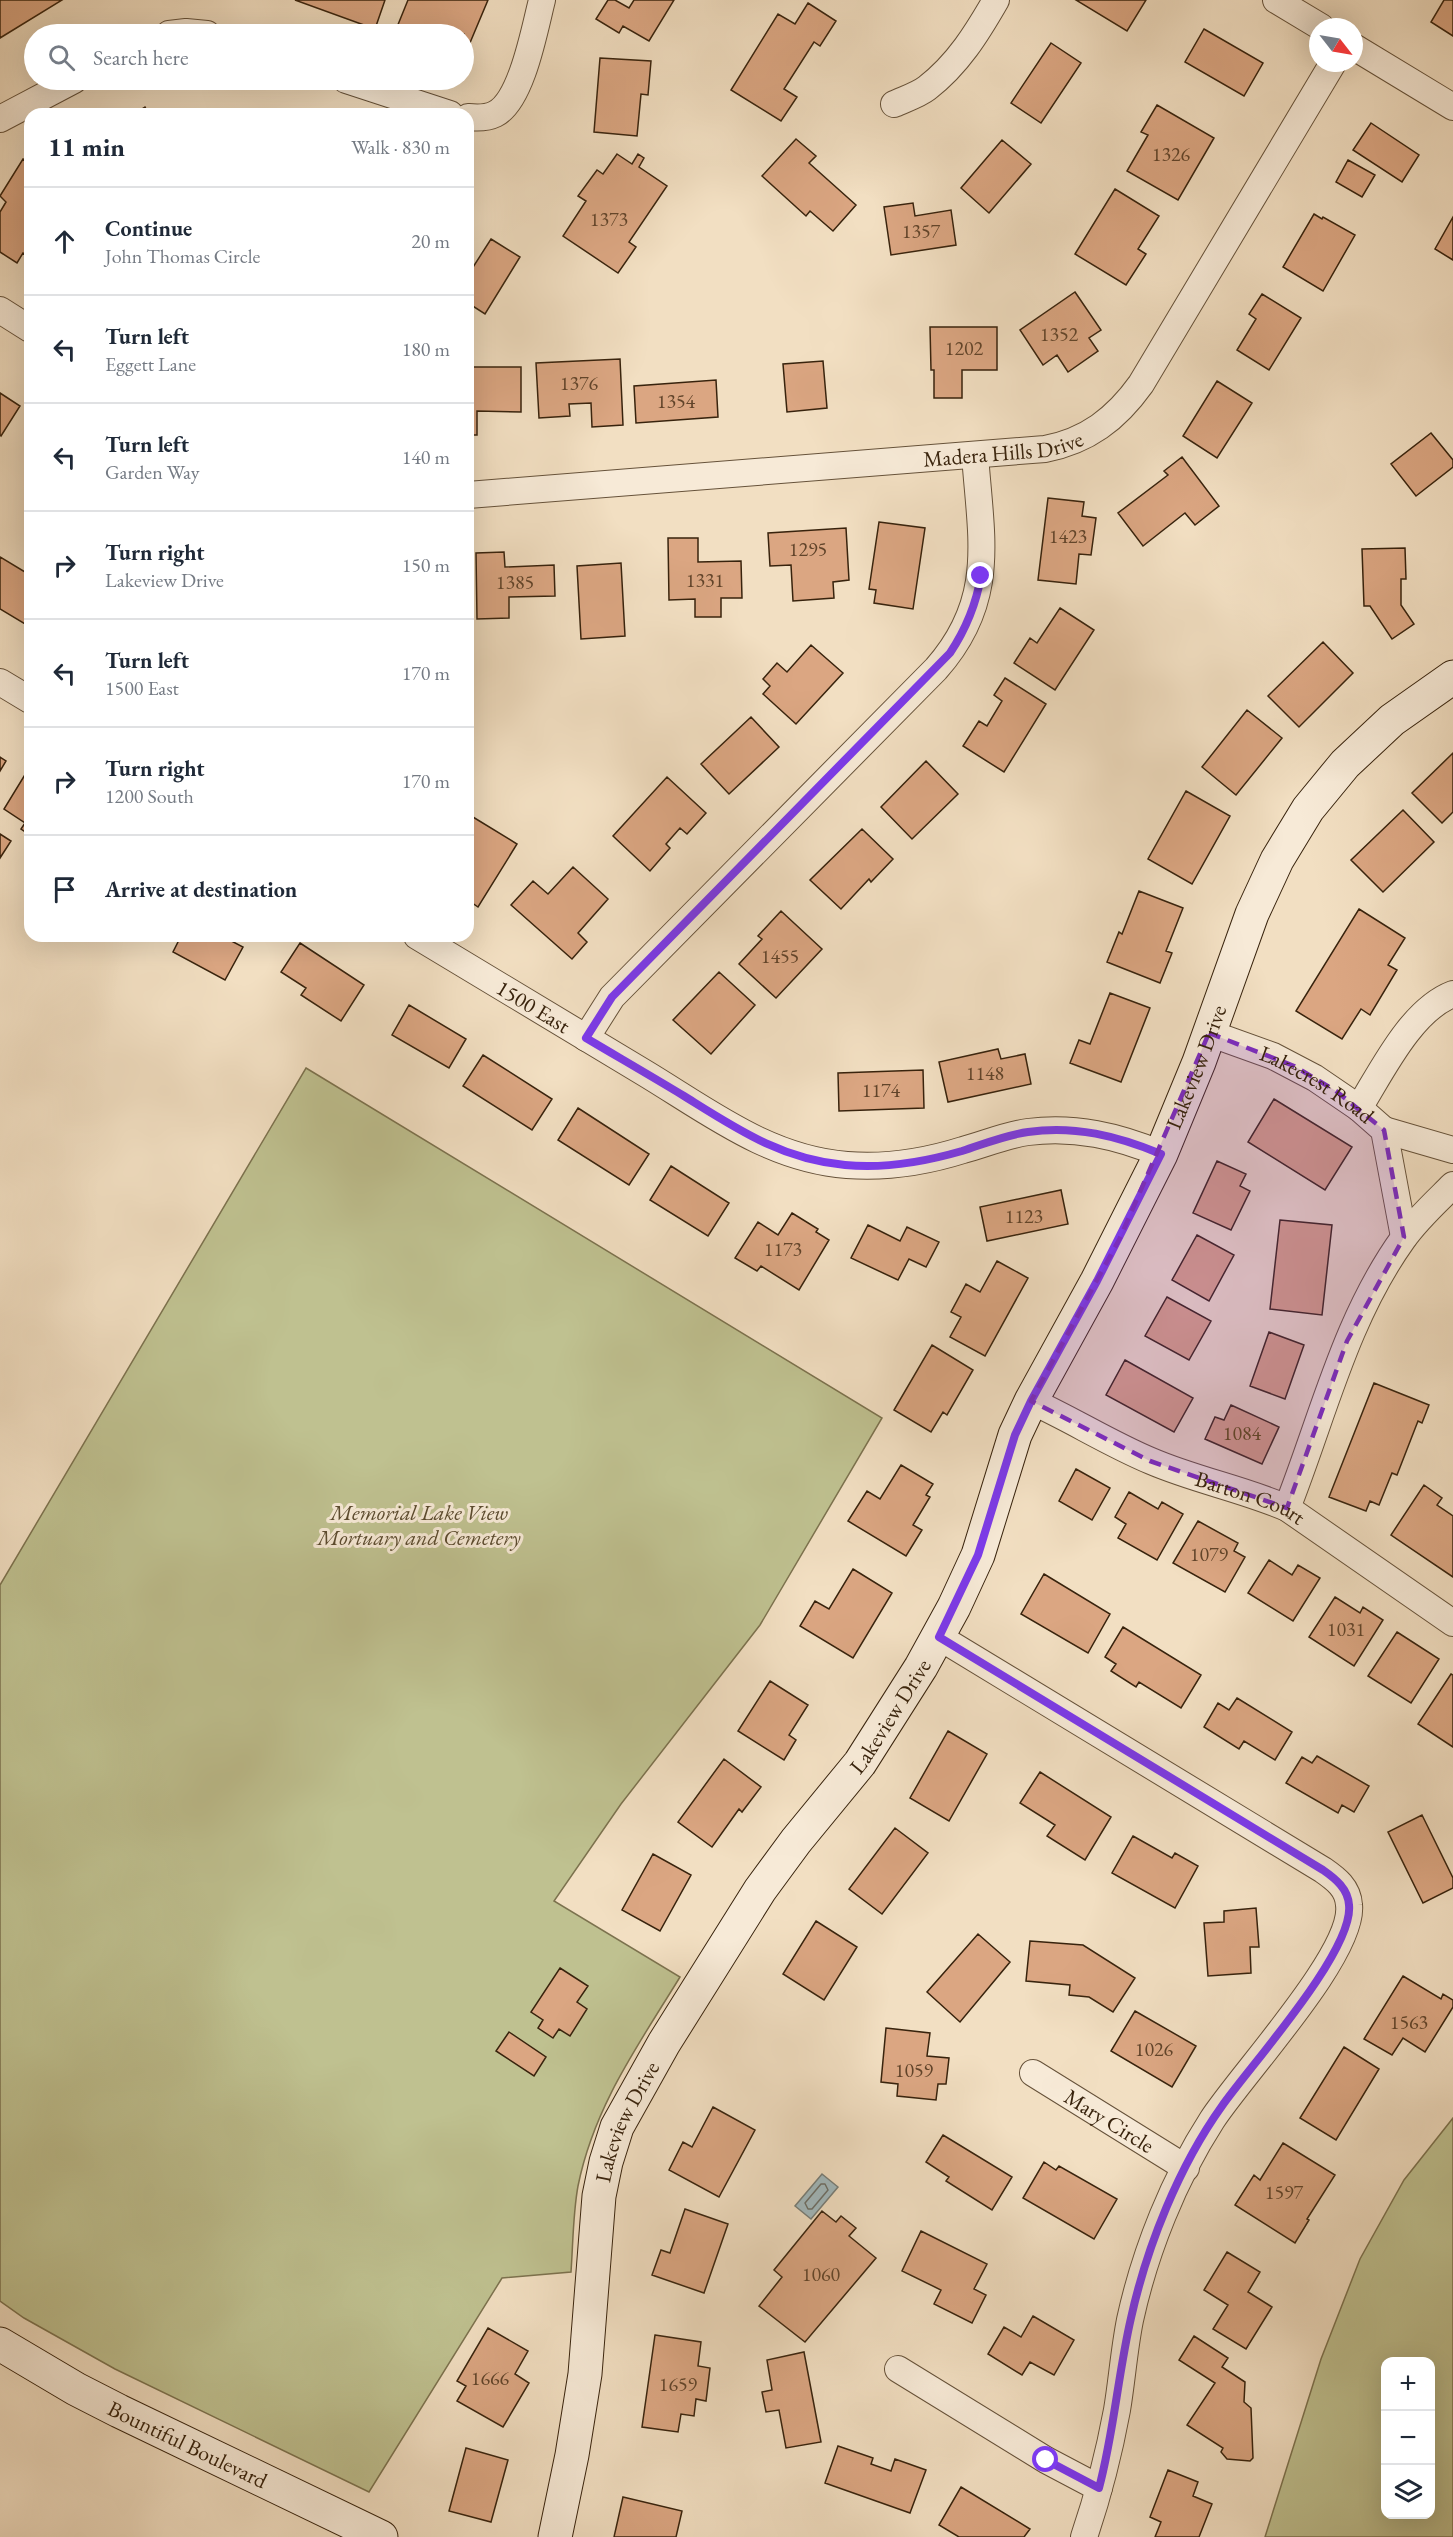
<!DOCTYPE html>
<html lang="en">
<head>
<meta charset="utf-8">
<style>
  :root { --surface:#fff; --page:#f2f2f3; --text:#1f2937; --muted:#747a83; --line:#e0e1e3 }
  body { margin:0; font-family:"EB Garamond",serif; background:var(--page); color:var(--text) }
  .controls { position:absolute; right:18px; bottom:18px; display:grid; overflow:hidden; border-radius:12px; box-shadow:0 6px 24px #0002 }
  .controls button { width:54px; height:54px; display:grid; place-items:center; padding:0; border:0; border-bottom:2px solid var(--line); background:var(--surface); color:var(--text); font:30px sans-serif }
  .compass { position:absolute; left:1309px; top:18px; width:54px; height:54px; border-radius:50%; background:var(--surface); box-shadow:0 6px 24px #0002; rotate:121deg }
  .stop { position:absolute; width:18px; height:18px; margin:-14px; border:4px solid #7c3aed; border-radius:50%; background:#fff }
  .stop.end { background:#7c3aed; border-color:#fff; box-shadow:0 2px 6px #0008 }
  .list { margin:0; padding:0; list-style:none }
  h2 { display:flex; justify-content:space-between; align-items:center; height:78px; margin:0; padding:0 24px; font-size:26px }
  h2 small { font-size:20px; font-weight:400; color:var(--muted) }
  .list li { display:grid; grid-template-columns:39px 1fr auto; gap:18px; align-items:center; box-sizing:border-box; height:108px; padding:0 24px; border-top:2px solid var(--line) }
  .list b { display:block; font-size:22px; white-space:nowrap }
  .list p { margin:0; font-size:20px; white-space:nowrap; color:var(--muted) }
  .list em { font-size:20px; font-style:normal; color:var(--muted) }
  .icon { flex:none; width:33px; height:33px; fill:none; stroke:currentColor; stroke-width:2; stroke-linecap:round; stroke-linejoin:round }
  .map { position:relative; flex:none; width:1453px; height:2537px; overflow:hidden }
  .search { position:absolute; background:var(--surface); box-shadow:0 6px 24px #0002; left:24px; top:24px; width:450px; height:66px; display:flex; align-items:center; gap:15px; box-sizing:border-box; padding:0 21px; border-radius:33px; color:var(--muted); font-size:22px }
  .panel { position:absolute; background:var(--surface); box-shadow:0 6px 24px #0002; left:24px; top:108px; width:450px; height:834px; border-radius:18px }
  .map>svg:first-child { display:block }
  .green { fill:#bfc190; stroke:#7c724e; stroke-width:1.5; fill-rule:evenodd }
  .water { fill:#a1b9be; stroke:#777d77; stroke-width:1.5 }
  .lines { fill:none; stroke-linecap:round; stroke-linejoin:round }
  .shore { stroke:#6c6e66; stroke-width:1.5 }
  .building { fill:#dba682; stroke:#38230d; stroke-width:1.5 }
  .street-casing { stroke:#66523a; stroke-width:28 }
  .secondary-casing { stroke:#38230d; stroke-width:35 }
  .street { stroke:#f7ead7; stroke-width:26 }
  .secondary { stroke:#f7ead7; stroke-width:33 }
  .route { stroke:#7c3aed; stroke-width:8 }
  .marked { fill:#7b2cbf; fill-opacity:0.2; stroke:#7b2cbf; stroke-width:4.5; stroke-dasharray:12 8; stroke-linejoin:round }
  .labels { text-anchor:middle; stroke-width:6; stroke-linejoin:round; paint-order:stroke }
  .number-label { font-size:20px; fill:#61442a }
  .street-label { font-size:22px; fill:#38230d; stroke:#f7ead7 }
  .park-label { font-size:22px; font-style:italic; fill:#5a4a2e; stroke:#f7ead7 }
</style>
</head>
<body>
<div class="map">
<svg width="1453" height="2537" viewBox="0 0 1453 2537">
  <rect width="100%" height="100%" fill="#f2dfc2"/>
  <filter id="stains"><feTurbulence type="fractalNoise" baseFrequency=".00333" numOctaves="4"/><feColorMatrix values="0 0 0 0 .2 0 0 0 0 .09 0 0 0 0 .02 0 0 0 .5 -.17"/></filter>
  <radialGradient id="worn" r=".72"><stop offset=".6" stop-color="#630" stop-opacity="0"/><stop offset="1" stop-color="#630" stop-opacity=".3"/></radialGradient>
  <!-- green -->
  <path class="green" d="M306,1068L882,1418L760,1625L621,1804L554,1901L680,1977C639,2044 594,2106 578,2186C573,2213 573,2244 571,2272L502,2278L369,2492L115,2369L24,2318L0,2301V1585Z
    M1453,2118V2537H1265L1321,2359L1360,2259L1404,2180ZM1386,2362H1430V2514H1386Z"/>
  <!-- water -->
  <path class="water" d="M822,2174L838,2187L811,2219L795,2206Z"/>
  <g class="lines">
    <!-- shore -->
    <path class="shore" d="M821,2184H825L828,2190L812,2209H808L805,2203Z"/>
  </g>
  <!-- building -->
  <path class="building" d="M0,0H62L0,38Z
    M295,0H385L375,29Z
    M408,0H488L464,57V34H402L395,32Z
    M608,0H615L629,8L634,0H674L649,41L623,26L619,33L596,19Z
    M1076,0H1146L1127,31Z
    M1444,0H1453V36L1431,22Z
    M808,3L836,21L820,46L814,42L784,89L797,97L781,121L731,90L778,14L795,24Z
    M1204,29L1263,63L1244,96L1185,62Z
    M1051,43L1081,63L1041,123L1011,103Z
    M600,58L651,61L648,95L641,94L637,136L594,132Z
    M1157,105L1214,138L1178,200L1127,171L1148,135L1141,132Z
    M145,107L149,114H134Z
    M1371,123L1419,155L1402,182L1353,150Z
    M796,139L816,156L809,163L856,205L833,231L810,211L806,216L762,176Z
    M1002,140L1031,164L989,213L961,188Z
    M617,154L632,164L638,154L644,158L639,167L667,186L629,242L636,247L618,273L563,236L586,201L578,196L597,170L603,174Z
    M23,159L30,163V257L23,253L17,263L0,252V212L6,202L0,196Z
    M1348,160L1375,175L1362,197L1336,182Z
    M1115,189L1159,216L1138,249L1146,254L1126,285L1075,254Z
    M913,203L915,216L951,210L956,245L891,255L884,207Z
    M1314,214L1322,219L1323,217L1355,235L1323,291L1283,267Z
    M1453,217V260L1435,249Z
    M491,239L520,257L485,314L468,303V275Z
    M1075,292L1101,330L1089,338L1098,351L1068,372L1057,355L1043,365L1020,330Z
    M1262,294L1301,318L1269,370L1237,350L1256,319L1249,314Z
    M930,327H997V370H962V398H934V370H931Z
    M620,359L623,425L592,427L591,403L569,404L570,416L539,418L536,363Z
    M823,361L827,408L787,412L783,364Z
    M468,367H521V412L477,411V435H468Z
    M716,380L718,417L636,423L634,386Z
    M1217,381L1252,403L1217,458L1183,436Z
    M0,393L20,406L1,436L0,435Z
    M1431,433L1453,460V467L1416,496L1391,464Z
    M1182,457L1219,506L1195,525L1185,513L1143,546L1118,513L1168,475L1164,471Z
    M1048,498L1084,502L1082,516L1096,518L1091,555L1079,554L1076,584L1038,580Z
    M879,522L925,528L913,609L874,603L876,590L869,589Z
    M846,528L849,580L833,582L834,598L793,601L791,565L770,566L768,533Z
    M668,538H698V562L741,561L742,598H721V617H695V599L669,600Z
    M1405,548L1406,579H1401V605L1414,624L1392,639L1370,606H1364L1362,549Z
    M504,552L505,567L554,565L555,596L509,597V618L477,619L476,553Z
    M0,557L30,575V627L0,609Z
    M621,563L625,636L581,639L577,566Z
    M1060,608L1094,630L1055,690L1014,663L1030,638L1037,643Z
    M1323,642L1353,673L1299,727L1268,696Z
    M811,645L843,673L796,724L763,694L770,686L763,679L777,663L787,672Z
    M1005,678L1046,704L1004,772L963,746L979,721L987,726L1002,701L994,695Z
    M1247,710L1282,738L1236,795L1202,767Z
    M751,717L779,747L729,794L701,764Z
    M1453,753V812L1442,823L1412,793Z
    M0,757L6,761L0,771Z
    M926,761L958,794L912,839L881,807Z
    M26,773L30,775V835L21,829L25,823L4,809Z
    M667,777L706,813L687,834L680,828L666,844L670,848L650,871L613,836Z
    M1186,791L1230,816L1192,884L1148,859Z
    M1403,810L1434,842L1383,892L1351,860Z
    M468,814L517,844L478,907L468,900Z
    M862,829L893,859L871,882L869,879L841,909L810,880Z
    M0,834L11,841L0,858Z
    M573,867L608,899L578,933L587,942L572,959L511,905L533,881L548,894Z
    M1139,891L1183,908L1166,951L1172,953L1160,983L1107,962L1119,932L1122,934Z
    M1359,909L1405,938L1388,965L1397,970L1370,1015L1361,1009L1342,1039L1296,1011Z
    M781,911L822,949L776,998L739,964L762,939L758,936Z
    M181,936H222L243,947L225,980L173,952Z
    M300,943L364,985L341,1021L301,995L306,988L281,972Z
    M719,972L755,1005L711,1054L673,1020Z
    M1110,993L1150,1008L1121,1082L1070,1063L1079,1040L1090,1044Z
    M409,1005L466,1039L449,1068L392,1035Z
    M998,1049L1001,1059L1025,1054L1031,1084L948,1102L939,1062Z
    M483,1055L552,1099L532,1130L463,1086Z
    M923,1070L924,1108L839,1111L838,1073Z
    M1274,1099L1352,1147L1325,1190L1248,1142Z
    M578,1108L649,1154L629,1185L558,1140Z
    M1217,1161L1246,1174L1240,1186L1250,1191L1231,1230L1193,1213Z
    M671,1166L729,1203L708,1236L650,1200Z
    M1061,1190L1068,1224L987,1241L980,1207Z
    M792,1213L818,1229L816,1232L829,1240L799,1290L761,1266L757,1271L735,1258L758,1222L778,1235Z
    M1280,1220L1332,1225L1322,1315L1270,1309Z
    M868,1225L900,1241L907,1227L939,1242L926,1267L909,1259L898,1280L851,1258Z
    M1197,1235L1234,1255L1209,1301L1172,1280Z
    M997,1261L1028,1278L985,1356L950,1337L961,1317L951,1312L966,1284L980,1292Z
    M1167,1297L1211,1321L1189,1360L1145,1336Z
    M1269,1332L1304,1345L1285,1399L1250,1386Z
    M932,1345L973,1370L947,1415L943,1412L931,1432L894,1410Z
    M1125,1360L1193,1398L1174,1432L1106,1395Z
    M1374,1383L1429,1405L1422,1423L1418,1421L1397,1475L1392,1473L1379,1505L1370,1501L1366,1511L1329,1497Z
    M1231,1405L1279,1427L1262,1464L1205,1439L1215,1417L1224,1420Z
    M901,1465L933,1484L926,1495L930,1497L913,1525L922,1530L906,1556L848,1521L867,1491L880,1499Z
    M1076,1469L1110,1488L1092,1520L1059,1501Z
    M1424,1485L1442,1498L1437,1505L1453,1516V1577L1391,1535Z
    M1129,1492L1158,1509L1162,1502L1183,1514L1157,1560L1118,1538L1126,1524L1115,1517Z
    M1198,1521L1238,1543L1234,1551L1245,1557L1225,1592L1173,1563Z
    M1269,1560L1292,1575L1298,1565L1320,1578L1293,1621L1248,1593Z
    M853,1569L892,1593L853,1658L800,1626L815,1601L829,1609Z
    M1044,1574L1110,1614L1088,1653L1021,1614Z
    M1335,1597L1360,1613L1363,1607L1383,1620L1354,1666L1309,1637Z
    M1123,1627L1201,1675L1181,1708L1139,1682L1136,1687L1111,1671L1116,1664L1105,1657Z
    M1397,1632L1439,1659L1411,1703L1368,1676Z
    M1451,1674L1453,1675V1747L1418,1724Z
    M770,1681L808,1705L789,1735L796,1740L784,1760L738,1731Z
    M1237,1698L1292,1732L1275,1760L1244,1741L1239,1749L1204,1727L1218,1703L1229,1710Z
    M948,1731L987,1754L949,1821L910,1798Z
    M1317,1756L1369,1786L1354,1812L1342,1805L1338,1813L1286,1783L1302,1757L1312,1763Z
    M724,1759L761,1787L742,1812L739,1809L712,1847L678,1822Z
    M1040,1772L1111,1817L1085,1860L1047,1836L1055,1825L1020,1803Z
    M1422,1815L1453,1878V1888L1423,1903L1388,1832Z
    M895,1828L928,1853L882,1914L849,1889Z
    M1133,1836L1172,1858L1175,1853L1198,1866L1175,1908L1112,1873Z
    M653,1854L691,1875L660,1931L622,1910Z
    M1256,1908L1259,1947H1250L1251,1973L1208,1976L1204,1923L1224,1922V1911Z
    M816,1921L857,1947L824,2000L783,1974Z
    M978,1934L1010,1962L960,2022L927,1992Z
    M1030,1941L1083,1945L1135,1978L1113,2012L1089,1997L1069,1995L1070,1985L1026,1981Z
    M560,1968L588,1986L577,2002L587,2009L570,2036L559,2029L553,2038L538,2028L543,2020L531,2012Z
    M1403,1976L1441,1999L1443,1994L1453,2000V2007L1425,2052L1403,2038L1392,2055L1364,2039Z
    M1135,2011L1196,2046L1172,2087L1111,2051Z
    M886,2028L930,2033L927,2056L949,2058L946,2084H938L936,2100L897,2096L898,2084L881,2082Z
    M509,2032L546,2057L534,2076L496,2051Z
    M1344,2047L1379,2069L1336,2140L1300,2118Z
    M713,2107L755,2130L719,2197L669,2170L683,2142L692,2147Z
    M943,2135L1012,2177L992,2210L946,2181L949,2177L926,2162Z
    M1283,2143L1335,2175L1307,2219L1309,2220L1295,2243L1235,2205L1254,2175L1260,2180Z
    M1044,2162L1056,2170L1059,2166L1117,2199L1094,2239L1023,2198Z
    M685,2209L728,2224L704,2293L652,2275L661,2250L670,2253Z
    M822,2211L836,2222L841,2216L856,2228L849,2236L876,2258L805,2342L759,2306L782,2277L774,2270Z
    M921,2231L987,2264L974,2289L986,2295L972,2323L934,2304L941,2290L902,2271Z
    M1227,2252L1260,2272L1248,2292L1272,2307L1246,2349L1213,2329L1228,2305L1204,2290Z
    M1033,2316L1074,2340L1054,2375L1030,2362L1022,2375L988,2354L1004,2327L1021,2337Z
    M488,2328L528,2351L515,2374L529,2383L503,2427L457,2401L466,2386L457,2381Z
    M655,2335L701,2342L698,2366L710,2368L706,2401L696,2399L694,2416L681,2414L678,2432L642,2427Z
    M1194,2336L1228,2358L1222,2367L1245,2382L1244,2402L1251,2408L1253,2458L1250,2461L1227,2459L1221,2452L1223,2448L1187,2425L1215,2383L1179,2360Z
    M804,2352L821,2442L786,2448L779,2410L766,2412L762,2392L772,2390L767,2360Z
    M838,2446L873,2458L871,2464L891,2471L895,2459L926,2470L910,2513L825,2483Z
    M466,2448L508,2460L491,2522L449,2511Z
    M1168,2470L1198,2482L1193,2496L1212,2504L1199,2537H1155L1161,2522L1150,2517Z
    M961,2487L1030,2529L1024,2537H959L939,2525Z
    M623,2497L682,2511L676,2537H614Z"/>
  <g class="lines">
    <!-- street casing -->
    <g class="street-casing">
      <g id="street">
        <path d="M1276,0L1321,27"/>
        <path d="M169,34L186,32L207,34"/>
        <path d="M1354,47L1453,107"/>
        <path d="M346,80L450,114"/>
        <path d="M894,104C905,99 918,95 927,88C958,64 977,33 996,0"/>
        <path d="M468,117C477,118 487,118 495,114C522,101 535,27 542,0"/>
        <path d="M0,119L74,80"/>
        <path d="M0,310L30,329"/>
        <path id="s1" d="M468,495L1045,449C1087,441 1116,419 1141,384L1333,63"/>
        <path d="M0,682L30,700"/>
        <path id="s2" d="M417,936C492,981 567,1027 643,1072C708,1111 768,1159 847,1165C886,1168 925,1162 963,1150C985,1144 1006,1135 1028,1132C1075,1126 1118,1136 1161,1154"/>
        <path id="s3" d="M1209,1033L1273,1056L1315,1078L1359,1108L1384,1130L1404,1237"/>
        <path d="M586,1038L612,997L936,669C997,600 981,539 975,455"/>
        <path d="M1359,1108C1382,1071 1411,1010 1453,994"/>
        <path d="M1384,1130L1453,1150"/>
        <path id="s4" d="M1031,1401C1071,1419 1110,1444 1151,1461C1195,1480 1243,1489 1287,1508L1453,1623"/>
        <path d="M1287,1508C1323,1417 1345,1320 1403,1239C1417,1219 1436,1202 1453,1185"/>
        <path d="M939,1637L1323,1870C1336,1879 1348,1888 1349,1905C1355,1953 1241,2075 1212,2120C1174,2179 1145,2251 1130,2320C1124,2350 1122,2380 1117,2410C1109,2453 1098,2496 1084,2537"/>
        <path id="s5" d="M1033,2073L1186,2168"/>
        <path d="M898,2369L1046,2460L1099,2488"/>
      </g>
    </g>
    <!-- secondary casing -->
    <g class="secondary-casing">
      <g id="secondary">
        <path id="s6" d="M0,2344L76,2389L119,2411L381,2537"/>
        <path id="s7" d="M555,2537L572,2455L585,2374L599,2196L606,2162L617,2127L664,2043L760,1890L796,1841L860,1763L921,1667L954,1607L978,1555L1015,1435L1031,1401L1097,1281L1161,1154L1199,1062L1252,914L1277,860L1308,809L1345,764L1392,720L1453,677"/>
      </g>
    </g>
    <!-- street -->
    <use href="#street" class="street"/>
    <!-- secondary -->
    <use href="#secondary" class="secondary"/>
  </g>
  <g class="lines">
    <!-- route -->
    <path class="route" d="M981,576C976,605 966,629 950,653L612,997L586,1038C618,1057 651,1076 684,1096C737,1129 781,1159 845,1165C885,1169 924,1162 962,1151C984,1144 1005,1135 1028,1132C1074,1125 1118,1136 1161,1154L1097,1281L1031,1401L1015,1435L978,1555L939,1637L1323,1870C1336,1879 1348,1889 1349,1905C1354,1951 1250,2066 1222,2106C1179,2166 1147,2246 1131,2318C1118,2374 1114,2432 1099,2488L1046,2460"/>
  </g>
  <!-- marked area -->
  <path class="marked" d="M1209,1033L1294,1066L1336,1091L1384,1130L1404,1237L1347,1341L1287,1508L1150,1461L1031,1401L1120,1238Z"/>
  <g class="labels">
    <!-- number labels -->
    <g class="number-label">
      <text x="1171" y="161">1326</text>
      <text x="609" y="226">1373</text>
      <text x="921" y="238">1357</text>
      <text x="1059" y="341">1352</text>
      <text x="964" y="355">1202</text>
      <text x="579" y="390">1376</text>
      <text x="676" y="408">1354</text>
      <text x="1068" y="543">1423</text>
      <text x="808" y="556">1295</text>
      <text x="705" y="587">1331</text>
      <text x="515" y="589">1385</text>
      <text x="780" y="963">1455</text>
      <text x="985" y="1080">1148</text>
      <text x="881" y="1097">1174</text>
      <text x="1024" y="1223">1123</text>
      <text x="783" y="1256">1173</text>
      <text x="1242" y="1440">1084</text>
      <text x="1209" y="1561">1079</text>
      <text x="1346" y="1636">1031</text>
      <text x="1409" y="2029">1563</text>
      <text x="1154" y="2056">1026</text>
      <text x="914" y="2077">1059</text>
      <text x="1284" y="2199">1597</text>
      <text x="821" y="2281">1060</text>
      <text x="490" y="2385">1666</text>
      <text x="678" y="2391">1659</text>
    </g>
    <!-- street labels -->
    <g class="street-label">
      <text dy="8" stroke="none"><textPath href="#s1" startOffset="537">Madera Hills Drive</textPath></text>
      <text dy="8" stroke="none"><textPath href="#s2" startOffset="136">1500 East</textPath></text>
      <text dy="8" stroke="none"><textPath href="#s7" startOffset="1630">Lakeview Drive</textPath></text>
      <text dy="8" stroke="none"><textPath href="#s3" startOffset="120">Lakecrest Road</textPath></text>
      <text dy="8" stroke="none"><textPath href="#s4" startOffset="240">Barton Court</textPath></text>
      <text dy="8" stroke="none"><textPath href="#s7" startOffset="910">Lakeview Drive</textPath></text>
      <text dy="8" stroke="none"><textPath href="#s5" startOffset="90">Mary Circle</textPath></text>
      <text dy="8" stroke="none"><textPath href="#s7" startOffset="424">Lakeview Drive</textPath></text>
      <text dy="8" stroke="none"><textPath href="#s6" startOffset="213">Bountiful Boulevard</textPath></text>
    </g>
    <!-- park labels -->
    <g class="park-label">
      <text x="419" y="1520">Memorial Lake View<tspan x="419" dy="25">Mortuary and Cemetery</tspan></text>
    </g>
  </g>
  <rect width="100%" height="100%" filter="url(#stains)"/>
  <rect width="100%" height="100%" fill="url(#worn)"/>
</svg>
<div class="controls">
<button>+</button>
<button>−</button>
<button><svg class="icon" aria-label="layers" viewBox="0 0 24 24"><path d="M12 4l9 5-9 5-9-5zM3 14l9 5 9-5"/></svg></button>
</div>
<svg class="compass" viewBox="-18 -18 36 36"><path d="M0-13l5 13h-10z" fill="#e53935"/><path d="M0 13l5-13h-10z" fill="#747a83"/></svg>
<div class="stop" style="left:1046px;top:2460px"></div>
<div class="stop end" style="left:981px;top:576px"></div>
<div class="search"><svg class="icon" aria-label="search" viewBox="0 0 24 24"><circle cx="10" cy="10" r="6"/><path d="M15 15l6 6"/></svg>Search here</div>
<section class="panel">
<h2>11 min<small>Walk · 830 m</small></h2>
<ul class="list">
<li><svg class="icon" aria-label="ahead" viewBox="0 0 24 24"><path d="M12 20V5M6 11l6-6 6 6"/></svg><div><b>Continue</b><p>John Thomas Circle</p></div><em>20 m</em></li>
<li><svg class="icon" aria-label="left" viewBox="0 0 24 24"><path d="M17 20v-9H6M10 6l-5 5 5 5"/></svg><div><b>Turn left</b><p>Eggett Lane</p></div><em>180 m</em></li>
<li><svg class="icon" aria-label="left" viewBox="0 0 24 24"><path d="M17 20v-9H6M10 6l-5 5 5 5"/></svg><div><b>Turn left</b><p>Garden Way</p></div><em>140 m</em></li>
<li><svg class="icon" aria-label="right" viewBox="0 0 24 24"><path d="M7 20v-9h11M14 6l5 5-5 5"/></svg><div><b>Turn right</b><p>Lakeview Drive</p></div><em>150 m</em></li>
<li><svg class="icon" aria-label="left" viewBox="0 0 24 24"><path d="M17 20v-9H6M10 6l-5 5 5 5"/></svg><div><b>Turn left</b><p>1500 East</p></div><em>170 m</em></li>
<li><svg class="icon" aria-label="right" viewBox="0 0 24 24"><path d="M7 20v-9h11M14 6l5 5-5 5"/></svg><div><b>Turn right</b><p>1200 South</p></div><em>170 m</em></li>
<li><svg class="icon" aria-label="arrive" viewBox="0 0 24 24"><path d="M6 21V4h12l-3 4 3 4H6"/></svg><div><b>Arrive at destination</b></div></li>
</ul>
</section>
</div>
</body>
</html>
